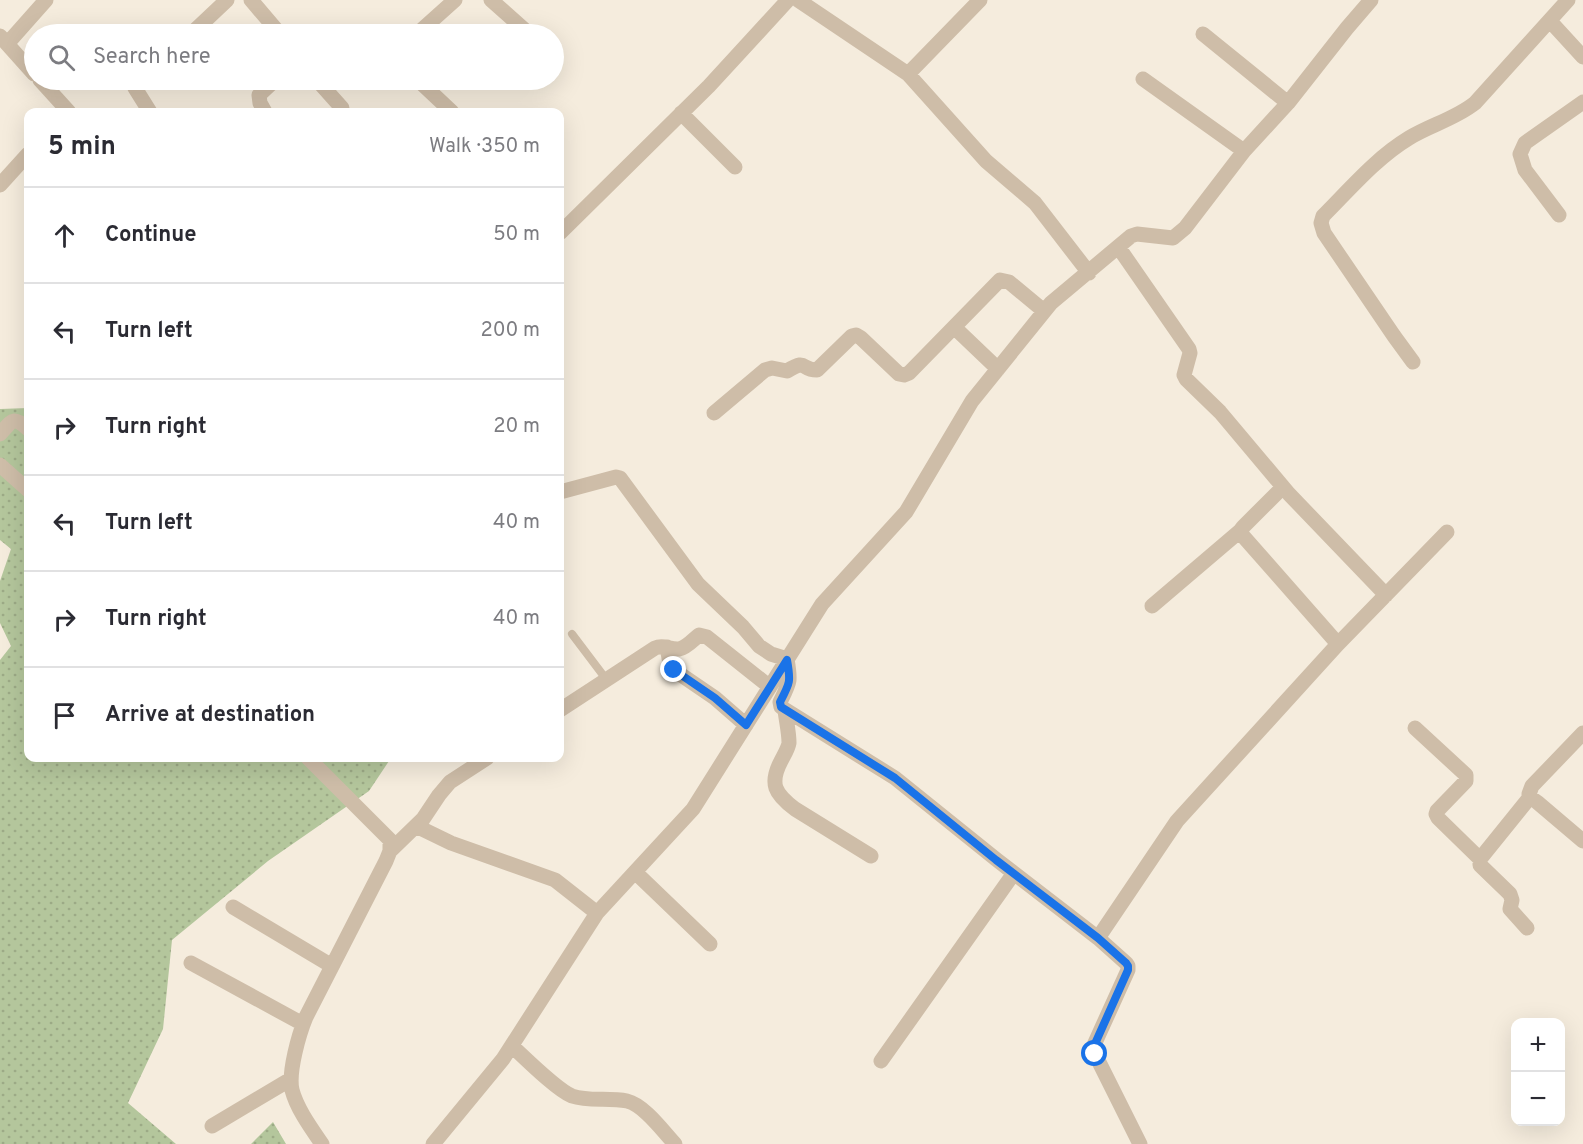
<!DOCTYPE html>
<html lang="en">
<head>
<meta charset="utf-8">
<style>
  :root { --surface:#fff; --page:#f7f7f7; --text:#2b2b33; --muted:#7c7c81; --line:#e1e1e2 }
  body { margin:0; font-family:Overpass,sans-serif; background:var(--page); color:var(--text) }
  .controls { position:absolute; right:18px; bottom:18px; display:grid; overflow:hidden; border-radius:12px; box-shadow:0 6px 24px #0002 }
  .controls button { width:54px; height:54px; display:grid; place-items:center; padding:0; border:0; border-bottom:2px solid var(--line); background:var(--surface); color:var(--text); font:30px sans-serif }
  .stop { position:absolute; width:18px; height:18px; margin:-14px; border:4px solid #1a73e8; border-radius:50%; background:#fff }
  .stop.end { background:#1a73e8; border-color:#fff; box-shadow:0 2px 6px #0008 }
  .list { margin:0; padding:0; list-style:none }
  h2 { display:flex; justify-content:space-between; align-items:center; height:78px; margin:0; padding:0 24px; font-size:26px }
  h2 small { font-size:20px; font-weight:400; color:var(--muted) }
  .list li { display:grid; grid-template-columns:39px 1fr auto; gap:18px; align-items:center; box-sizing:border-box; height:96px; padding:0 24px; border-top:2px solid var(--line) }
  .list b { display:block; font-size:22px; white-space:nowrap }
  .list em { font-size:20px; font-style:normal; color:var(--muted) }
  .icon { flex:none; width:33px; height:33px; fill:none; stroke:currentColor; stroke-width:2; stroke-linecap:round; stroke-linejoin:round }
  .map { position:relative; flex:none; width:1583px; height:1144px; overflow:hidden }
  .search { position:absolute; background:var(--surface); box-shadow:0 6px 24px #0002; left:24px; top:24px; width:540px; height:66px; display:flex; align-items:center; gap:15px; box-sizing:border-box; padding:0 21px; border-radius:33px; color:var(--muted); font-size:22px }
  .panel { position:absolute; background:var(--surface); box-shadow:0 6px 24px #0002; left:24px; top:108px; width:540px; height:654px; border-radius:12px }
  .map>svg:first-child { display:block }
  .grass { fill:url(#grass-dots) }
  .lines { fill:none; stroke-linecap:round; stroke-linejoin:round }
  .service { stroke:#cebda8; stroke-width:8 }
  .minor { stroke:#cebda8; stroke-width:15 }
  .route { stroke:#1a73e8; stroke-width:8 }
</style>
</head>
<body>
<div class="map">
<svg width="1583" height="1144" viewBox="0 0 1583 1144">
  <defs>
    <pattern id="grass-dots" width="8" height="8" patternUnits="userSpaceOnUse" patternTransform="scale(1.5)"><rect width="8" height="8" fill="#b4c69c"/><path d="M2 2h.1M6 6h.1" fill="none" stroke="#9caa86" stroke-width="1.8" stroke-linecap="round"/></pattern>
  </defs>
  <rect width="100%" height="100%" fill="#f5ecdd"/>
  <!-- grass -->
  <path class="grass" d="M28,408V758H391L369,791L268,861L172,940L163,1029L128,1103L176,1144H0V660L11,646L0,623V581L11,549L0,540V409Z
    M273,1122L286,1144H251Z"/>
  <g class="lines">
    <!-- service -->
    <path class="service" d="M572,634L606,679"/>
    <!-- minor -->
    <path class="minor" d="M251,0L280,34
      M491,0L526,31L528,34
      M798,0L908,74L986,161L1035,203L1089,273
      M1550,21L1583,57
      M191,34L227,0
      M417,34L455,0
      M1203,34L1288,103
      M0,36L34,74
      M7,44L46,0
      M908,74L980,0
      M1143,79L1244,151
      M40,80L69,112
      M143,80L135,88L150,112
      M317,80L342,108
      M418,80L452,112
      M265,112L260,103L259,95L275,80
      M681,113L735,167
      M0,185L28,154
      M1559,215L1525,170L1520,154L1525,143L1583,102
      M560,233L709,86L788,0
      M1119,248L1189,349L1190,353L1184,375L1186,379L1220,412L1289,494L1386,595
      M954,327L998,369
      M1413,362L1394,336L1324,233L1321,223L1323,216C1350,189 1376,158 1409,138C1430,125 1455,119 1475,103L1568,0
      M714,413L765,370L772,368L787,371C808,358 800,370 817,370L852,336L856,335L861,338L899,374L904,375L909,373L1000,280L1009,282L1044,311
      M0,434C12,421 13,415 28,429
      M0,465L28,490
      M1283,487L1243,527L1240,531L1243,536L1338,644
      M560,492L616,477L620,478L698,584L743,627L759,646L771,654L787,659C791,682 790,682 780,702L781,707L895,778L997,860L1098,938L1126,963L1128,966V970L1094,1045L1095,1054L1140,1144
      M1152,606L1240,531
      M667,647L670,664L674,670L715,698L746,725
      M560,710L655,648C664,644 670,650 679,649C686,648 694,639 699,635L707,637L770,687
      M785,710C786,720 789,732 789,743C788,749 784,755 781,761C769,784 775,794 795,809L871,856
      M1415,728L1466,775V781L1437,811L1436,814L1438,818L1480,859
      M308,758L390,840V851L386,861L306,1017C299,1034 288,1072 292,1090C297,1109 311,1128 322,1144
      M1530,797L1537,802L1583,841
      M416,826L451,843L555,880L597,913
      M390,851L423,819L439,795L450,782L487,758
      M635,872L710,944
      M233,907L332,966
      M1527,928L1510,909L1512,900L1510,894L1480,865V859L1530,797L1529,794L1532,786L1583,733
      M1098,938L1177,821L1338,644L1447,532
      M191,963L303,1024
      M512,1046C525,1058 557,1090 572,1096C589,1102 609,1097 627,1101C644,1105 663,1131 675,1144
      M881,1061L1014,873
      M212,1126L291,1079
      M433,1144L503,1059L597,913L693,809L822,604L906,512L972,401L1051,303L1131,236L1137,234L1173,238L1185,228L1244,151L1288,103L1347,28L1371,0"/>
  </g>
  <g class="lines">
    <!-- route -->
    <path class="route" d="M674,670L715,698L746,725L787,660C791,682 790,683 780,702L781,707L895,778L996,860L1098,938L1126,963L1128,966V970L1094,1046L1095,1054"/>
  </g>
</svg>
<div class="controls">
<button>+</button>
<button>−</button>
</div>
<div class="stop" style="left:1095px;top:1054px"></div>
<div class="stop end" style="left:674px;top:670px"></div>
<div class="search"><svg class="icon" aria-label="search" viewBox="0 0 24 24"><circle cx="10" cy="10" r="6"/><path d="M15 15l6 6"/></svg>Search here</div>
<section class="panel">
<h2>5 min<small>Walk · 350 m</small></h2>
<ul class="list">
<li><svg class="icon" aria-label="ahead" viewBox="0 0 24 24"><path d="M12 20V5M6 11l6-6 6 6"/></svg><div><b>Continue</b></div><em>50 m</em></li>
<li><svg class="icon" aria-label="left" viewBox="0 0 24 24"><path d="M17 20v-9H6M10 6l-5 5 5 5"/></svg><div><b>Turn left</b></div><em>200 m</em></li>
<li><svg class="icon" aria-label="right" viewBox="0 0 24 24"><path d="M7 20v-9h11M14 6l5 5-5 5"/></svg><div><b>Turn right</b></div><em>20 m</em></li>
<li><svg class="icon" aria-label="left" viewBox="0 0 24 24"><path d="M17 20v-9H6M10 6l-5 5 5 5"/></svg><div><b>Turn left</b></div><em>40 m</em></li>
<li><svg class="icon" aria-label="right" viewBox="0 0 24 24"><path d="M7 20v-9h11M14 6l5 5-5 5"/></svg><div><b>Turn right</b></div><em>40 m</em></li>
<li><svg class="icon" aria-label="arrive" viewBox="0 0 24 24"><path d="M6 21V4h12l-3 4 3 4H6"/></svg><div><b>Arrive at destination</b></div></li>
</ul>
</section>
</div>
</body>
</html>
